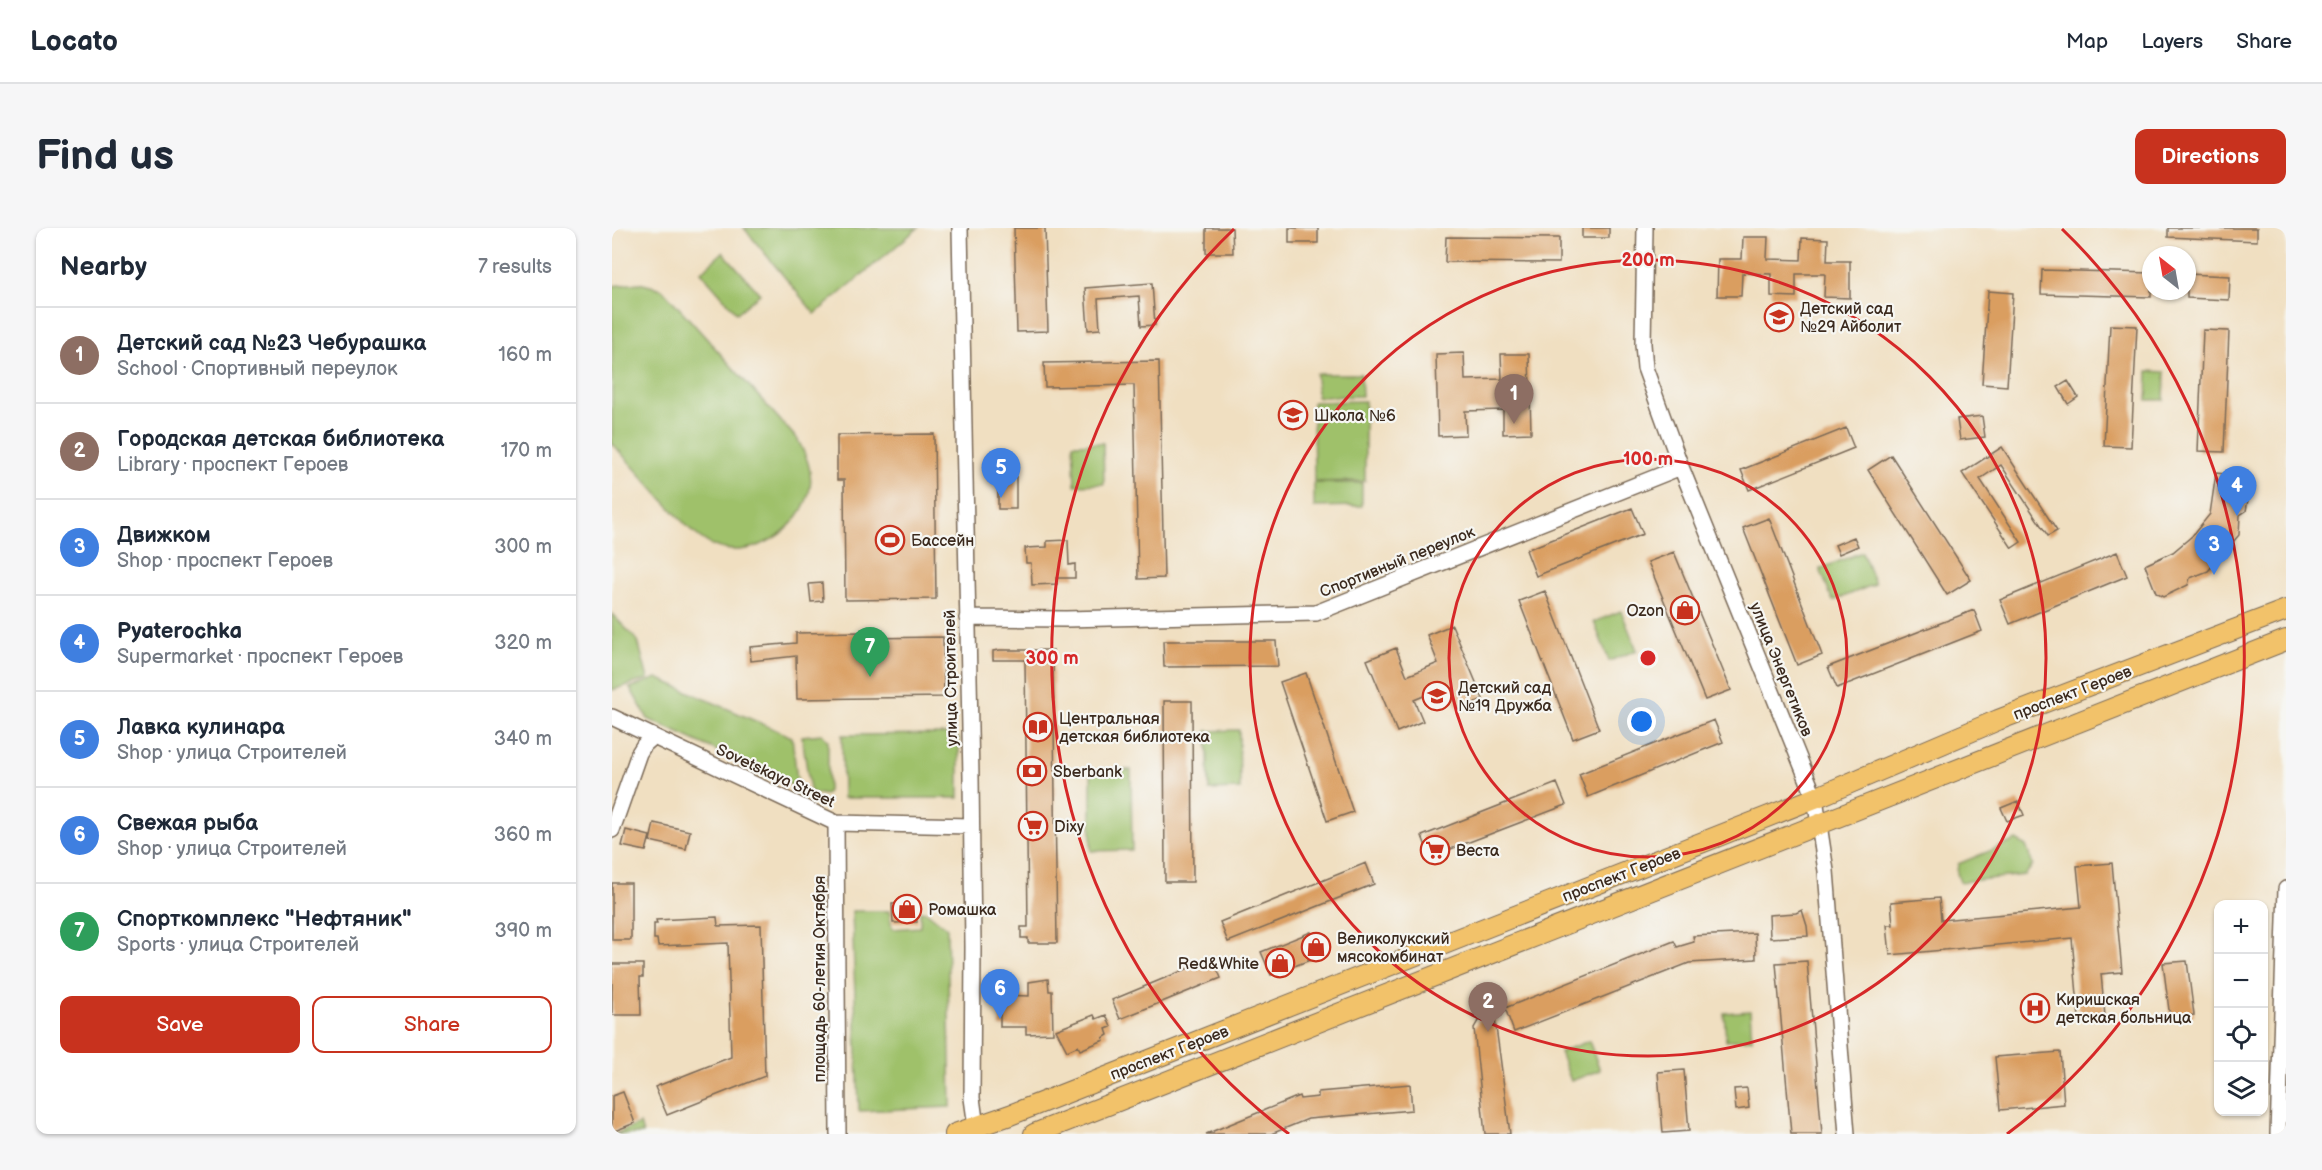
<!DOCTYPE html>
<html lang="en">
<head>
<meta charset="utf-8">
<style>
  :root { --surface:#fff; --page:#f6f6f7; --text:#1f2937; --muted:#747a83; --line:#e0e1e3; --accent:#c8321e }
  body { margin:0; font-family:"Balsamiq Sans",sans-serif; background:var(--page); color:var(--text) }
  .controls { position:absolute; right:18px; bottom:18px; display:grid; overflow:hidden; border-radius:12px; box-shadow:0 2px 4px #0004 }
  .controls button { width:54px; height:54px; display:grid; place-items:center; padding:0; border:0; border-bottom:2px solid var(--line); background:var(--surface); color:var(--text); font:30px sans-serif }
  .compass { position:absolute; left:1530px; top:18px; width:54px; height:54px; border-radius:50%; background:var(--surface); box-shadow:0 2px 4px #0004; rotate:329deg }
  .you { position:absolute; left:1030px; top:494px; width:21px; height:21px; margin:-15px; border:4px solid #fff; border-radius:50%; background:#1a73e8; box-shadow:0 0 0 9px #1a73e833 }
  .badge { display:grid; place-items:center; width:39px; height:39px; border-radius:50%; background:var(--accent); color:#fff; font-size:20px; font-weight:700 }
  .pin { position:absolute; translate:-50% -50px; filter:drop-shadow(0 2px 3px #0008) }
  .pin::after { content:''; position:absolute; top:32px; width:21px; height:18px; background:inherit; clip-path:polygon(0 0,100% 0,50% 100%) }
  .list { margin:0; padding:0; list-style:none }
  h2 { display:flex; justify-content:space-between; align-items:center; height:78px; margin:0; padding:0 24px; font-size:26px }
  h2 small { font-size:20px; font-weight:400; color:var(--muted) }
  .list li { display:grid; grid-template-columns:39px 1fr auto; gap:18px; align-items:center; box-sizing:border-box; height:96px; padding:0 24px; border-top:2px solid var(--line) }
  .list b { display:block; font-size:22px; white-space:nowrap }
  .list p { margin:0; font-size:20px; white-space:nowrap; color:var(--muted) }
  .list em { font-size:20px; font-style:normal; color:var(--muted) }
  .actions { display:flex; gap:12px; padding:18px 24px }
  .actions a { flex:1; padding:14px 0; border:2px solid var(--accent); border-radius:12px; text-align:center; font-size:21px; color:var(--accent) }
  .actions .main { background:var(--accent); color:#fff }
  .icon { flex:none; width:33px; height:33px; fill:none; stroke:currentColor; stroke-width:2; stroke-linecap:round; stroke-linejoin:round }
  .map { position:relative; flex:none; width:1674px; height:906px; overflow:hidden; border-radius:12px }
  header { display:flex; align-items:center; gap:36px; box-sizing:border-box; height:84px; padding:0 30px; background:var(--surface); border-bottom:2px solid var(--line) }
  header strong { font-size:28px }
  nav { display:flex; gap:33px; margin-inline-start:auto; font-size:21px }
  .intro { display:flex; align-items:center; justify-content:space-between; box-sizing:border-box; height:144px; padding:0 36px }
  h1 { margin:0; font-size:42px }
  .button { padding:15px 27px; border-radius:12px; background:var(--accent); color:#fff; font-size:21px; font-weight:700 }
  main { display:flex; gap:36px; padding:0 36px }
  aside { flex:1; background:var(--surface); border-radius:12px; box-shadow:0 2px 4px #0004 }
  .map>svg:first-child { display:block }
  .green { fill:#9fc16a; stroke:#6d7644; stroke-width:1.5 }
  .building { fill:#da9e61 }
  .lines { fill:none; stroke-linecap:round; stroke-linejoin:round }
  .minor-casing { stroke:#7a6957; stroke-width:18 }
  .major-casing { stroke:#7a6957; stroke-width:22 }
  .minor { stroke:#fff; stroke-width:15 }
  .major { stroke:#f2c26a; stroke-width:20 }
  .ring { fill:none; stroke:#d62828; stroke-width:3 }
  .labels { text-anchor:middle; stroke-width:4.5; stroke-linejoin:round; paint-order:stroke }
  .poi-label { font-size:16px; fill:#3b2a1e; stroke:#f6f6f2; text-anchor:start }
  .street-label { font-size:16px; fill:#3b2a1e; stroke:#f6f6f2 }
  .centre { fill:#d62828; stroke:#f6f6f2; stroke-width:3 }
  .ring-label { font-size:18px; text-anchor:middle; font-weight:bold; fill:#d62828; stroke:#f6f6f2; stroke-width:4.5; stroke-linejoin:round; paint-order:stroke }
</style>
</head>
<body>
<header>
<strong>Locato</strong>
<nav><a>Map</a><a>Layers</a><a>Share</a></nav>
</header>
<div class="intro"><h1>Find us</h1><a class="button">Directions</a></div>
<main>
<aside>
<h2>Nearby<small>7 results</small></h2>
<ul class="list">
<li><span class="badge" style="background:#8d6e63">1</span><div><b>Детский сад №23 Чебурашка</b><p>School · Спортивный переулок</p></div><em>160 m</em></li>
<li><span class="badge" style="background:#8d6e63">2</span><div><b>Городская детская библиотека</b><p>Library · проспект Героев</p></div><em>170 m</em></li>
<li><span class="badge" style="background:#3f7fe0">3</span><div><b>Движком</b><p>Shop · проспект Героев</p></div><em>300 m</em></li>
<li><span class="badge" style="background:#3f7fe0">4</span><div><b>Pyaterochka</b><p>Supermarket · проспект Героев</p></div><em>320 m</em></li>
<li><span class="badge" style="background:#3f7fe0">5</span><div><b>Лавка кулинара</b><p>Shop · улица Строителей</p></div><em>340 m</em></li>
<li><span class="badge" style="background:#3f7fe0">6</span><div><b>Свежая рыба</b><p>Shop · улица Строителей</p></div><em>360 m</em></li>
<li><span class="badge" style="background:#2e9e5b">7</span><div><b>Спорткомплекс &quot;Нефтяник&quot;</b><p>Sports · улица Строителей</p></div><em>390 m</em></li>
</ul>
<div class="actions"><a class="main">Save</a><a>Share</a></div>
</aside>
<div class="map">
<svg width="1674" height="906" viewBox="0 0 1674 906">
  <rect width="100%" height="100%" fill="#f6f6f2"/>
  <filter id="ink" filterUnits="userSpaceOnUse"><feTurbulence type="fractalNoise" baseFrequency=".0167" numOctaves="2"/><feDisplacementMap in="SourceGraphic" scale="12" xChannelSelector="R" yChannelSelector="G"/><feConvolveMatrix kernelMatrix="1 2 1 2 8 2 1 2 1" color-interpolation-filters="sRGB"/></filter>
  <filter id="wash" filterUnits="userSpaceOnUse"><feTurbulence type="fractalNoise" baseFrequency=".008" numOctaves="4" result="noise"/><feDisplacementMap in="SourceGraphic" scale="24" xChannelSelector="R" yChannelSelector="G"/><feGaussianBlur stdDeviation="1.35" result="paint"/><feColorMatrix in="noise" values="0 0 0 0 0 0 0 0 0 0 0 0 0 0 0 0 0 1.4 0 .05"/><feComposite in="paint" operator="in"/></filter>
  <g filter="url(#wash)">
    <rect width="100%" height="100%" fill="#f0dfc1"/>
    <!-- green -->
    <path class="green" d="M132,0H306L203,86Z
      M111,24L148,66L125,85L89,44Z
      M27,55L50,61L186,212C194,228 201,242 198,260C191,301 139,335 100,317C80,307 67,289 52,273C35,254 17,234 0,215V58Z
      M1536,143L1553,144L1552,172H1535Z
      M704,146H749L750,168L705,169Z
      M753,173V253L702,254L701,174Z
      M491,215L492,256L463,257L461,216Z
      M702,255H750V278L702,279Z
      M1250,324L1263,356L1221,373L1208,341Z
      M1009,383L1025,422L997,433L982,394Z
      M0,386L26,413L36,451L0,462Z
      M45,450L180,509L186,560L36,491L18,460Z
      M627,502L628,561L597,562L595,503Z
      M210,506L216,513V563L213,567L201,565L198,562L190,508Z
      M338,506L347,510V570H231L230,507Z
      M479,542H519L520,622L479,623Z
      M1404,612L1414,618L1421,637L1413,647L1348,654L1345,645L1346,636Z
      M240,683H277L280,701L308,699V683L315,684L335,700L339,879L247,883Z
      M1138,783L1140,811L1114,813L1112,785Z
      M977,813L988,842L959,853L948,824Z
      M28,896L31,906H3Z"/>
    <g id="blocks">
      <!-- building -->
      <path class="building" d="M402,0H433L436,103L405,104Z
        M594,0H620L621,25H594Z
        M677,0H706V15H677Z
        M970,0H997V10H970Z
        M1556,0H1645V13L1556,9Z
        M834,9L947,10V35L833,34Z
        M1131,9H1156L1155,31L1189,32L1190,10L1216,11L1215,33H1238V70L1212,69L1213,46H1184V69L1159,68V46L1130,45L1129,68H1105L1106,31H1130Z
        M1430,42L1539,45V69L1429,66Z
        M1575,46L1618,48L1617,72L1575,70Z
        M540,55L543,97L529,98L527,68L486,71L488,101L476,102L473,60Z
        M1376,63L1401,65L1395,158L1370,156Z
        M1498,97L1525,98L1519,219L1492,218Z
        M1591,102L1617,103L1612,224L1586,223Z
        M852,125L853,152L890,151L889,126H917L919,205L891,206V182L853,183L854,207L826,208L824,126Z
        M547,133L552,350L526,351L522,157L433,159L432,135Z
        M1456,153L1466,169L1456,176L1446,159Z
        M1370,188L1373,209L1348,212L1345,191Z
        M1234,200L1242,220L1137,262L1129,242Z
        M322,206L324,371L233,372L232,252H225V207Z
        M1390,219L1445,303L1436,308L1389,237L1368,251L1409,314L1400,320L1350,245Z
        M1279,227L1359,352L1335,367L1256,242Z
        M386,230H398V247H404V281H386Z
        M1604,245L1640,249L1634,283L1628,287L1627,307L1596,343L1578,350L1576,357L1551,369L1544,365L1533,337L1561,324L1580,308L1598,286Z
        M1020,280L1031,306L924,348L914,322Z
        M1157,290L1210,427L1185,437L1131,300Z
        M1242,309L1246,318L1227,326L1223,317Z
        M456,312L457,337L463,336V350H444L445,356L420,357L419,335H414L413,320L435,319V313Z
        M1062,324L1119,462L1093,472L1036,334Z
        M1505,324L1515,348L1398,396L1388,372Z
        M210,355L211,373L199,374L197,356Z
        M933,363L987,501L961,511L907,373Z
        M1362,382L1370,403L1225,460L1216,439Z
        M840,397L871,471L846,482L836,458L802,472L811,493L785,504L755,432L784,420L795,448L826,435L815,407Z
        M252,404L253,410L331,409L332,469L185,471L184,428L139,433L138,419L184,415V405Z
        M551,413H664L666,438L552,439Z
        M388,422H441L445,715H416V710H409V699H416L413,432H381V423Z
        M694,445L741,584L715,593L668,454Z
        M552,473H580L581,654H553Z
        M1102,492L1111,514L976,569L967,546Z
        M945,555L954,577L818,629L810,608Z
        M1406,573L1412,587L1395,593L1389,580Z
        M42,595L78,603L74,621L38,613Z
        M14,602L38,608L34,623L10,618Z
        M754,635L762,656L616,714L608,694Z
        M1500,635L1510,744L1489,746L1493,788L1467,790L1460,710L1278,727L1275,697H1281L1279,674L1327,670L1329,692L1469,679L1465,638Z
        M0,655H19V712H0Z
        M304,675L305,694L281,695L280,676Z
        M1190,682L1195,698L1196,708L1158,710L1157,687L1184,685Z
        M105,689L106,698L149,697L153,848L55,887L43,859L119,829L116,715L46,718L45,711H42V696H45L44,692Z
        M699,704L711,727L659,747L649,724Z
        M1143,705L1144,731L1077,735L902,804L893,780L1062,713L1065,719L1082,714L1081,708Z
        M601,730L609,750L508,791L500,772Z
        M1195,733L1210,906H1179L1164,735Z
        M1575,733L1582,787L1558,790L1551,735Z
        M0,736H31V749H28L29,787H0Z
        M436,751L437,763H440L441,805L414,806V799H388V767L417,768V754Z
        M882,785L888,828L898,906H873L862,800L866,793Z
        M482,787L484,791L494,787L499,799L494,801L496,807L491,810L492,812L468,822L466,818L455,823L444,802Z
        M1448,824L1452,876L1388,882L1383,829Z
        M1072,842L1077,903L1051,905L1046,844Z
        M798,856L800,882L696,891L659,906H594L687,868L688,871L706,869V864Z
        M1135,860L1137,880L1124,882L1122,861Z
        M11,864L23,895L0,904V868Z"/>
    </g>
  </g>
  <g filter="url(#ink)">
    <use href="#blocks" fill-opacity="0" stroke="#7a6957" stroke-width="1.5"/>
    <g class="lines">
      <!-- minor casing -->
      <g class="minor-casing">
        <path id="minor" d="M348,0L359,550L361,719L360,870L365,906
          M1033,0L1031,116L1033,140L1069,239L1203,570L1214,643L1235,906
          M355,390L454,391L704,385L1069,239
          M0,489L224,595L358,598
          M224,595L226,906
          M0,602L27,525L32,517L41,509
          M1666,906L1674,661"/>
      </g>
      <!-- major casing -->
      <g class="major-casing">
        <path id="major" d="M343,906L398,887L1203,570L1386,492L1674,382
          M422,906L1674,412"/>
      </g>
      <!-- minor -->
      <use href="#minor" class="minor"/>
      <!-- major -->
      <use href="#major" class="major"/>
    </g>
  </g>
  <!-- distance rings -->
  <g class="ring">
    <circle cx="1036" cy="430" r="199"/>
    <circle cx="1036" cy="430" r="398"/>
    <path d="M677 906A596 596 0 0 1 622 1M1450 1A596 596 0 0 1 1395 906"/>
  </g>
  <!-- icons -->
  <defs>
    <g id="school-ring" transform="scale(1.5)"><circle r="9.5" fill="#f6f6f2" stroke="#c8321e" stroke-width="1.5"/><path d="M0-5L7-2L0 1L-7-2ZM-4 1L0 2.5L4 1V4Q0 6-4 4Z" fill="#c8321e"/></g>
    <g id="stadium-ring" transform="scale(1.5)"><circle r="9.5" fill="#f6f6f2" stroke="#c8321e" stroke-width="1.5"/><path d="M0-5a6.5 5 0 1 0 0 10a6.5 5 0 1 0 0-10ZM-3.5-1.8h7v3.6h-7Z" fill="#c8321e"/></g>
    <g id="shop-ring" transform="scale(1.5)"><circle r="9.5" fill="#f6f6f2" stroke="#c8321e" stroke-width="1.5"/><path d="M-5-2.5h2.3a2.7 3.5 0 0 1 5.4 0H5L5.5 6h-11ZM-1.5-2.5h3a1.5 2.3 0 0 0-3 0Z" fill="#c8321e"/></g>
    <g id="library-ring" transform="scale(1.5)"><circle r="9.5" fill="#f6f6f2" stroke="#c8321e" stroke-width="1.5"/><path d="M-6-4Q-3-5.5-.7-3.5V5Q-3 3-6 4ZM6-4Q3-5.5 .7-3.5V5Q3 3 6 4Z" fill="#c8321e"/></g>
    <g id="bank-ring" transform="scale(1.5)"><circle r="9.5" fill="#f6f6f2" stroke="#c8321e" stroke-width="1.5"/><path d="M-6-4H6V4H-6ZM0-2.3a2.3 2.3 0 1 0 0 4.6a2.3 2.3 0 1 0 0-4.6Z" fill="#c8321e"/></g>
    <g id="supermarket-ring" transform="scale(1.5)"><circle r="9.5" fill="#f6f6f2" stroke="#c8321e" stroke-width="1.5"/><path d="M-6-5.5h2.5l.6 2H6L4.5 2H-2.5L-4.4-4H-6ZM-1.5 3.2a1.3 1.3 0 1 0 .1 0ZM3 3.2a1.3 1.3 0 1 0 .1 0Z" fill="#c8321e"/></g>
    <g id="hospital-ring" transform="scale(1.5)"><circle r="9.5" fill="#f6f6f2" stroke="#c8321e" stroke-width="1.5"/><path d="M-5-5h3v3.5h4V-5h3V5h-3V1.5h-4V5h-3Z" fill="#c8321e"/></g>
  </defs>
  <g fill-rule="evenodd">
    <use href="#school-ring" x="1167" y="89"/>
    <use href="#school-ring" x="681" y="187"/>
    <use href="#stadium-ring" x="278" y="312"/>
    <use href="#shop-ring" x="1073" y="382"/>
    <use href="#school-ring" x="825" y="468"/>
    <use href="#library-ring" x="426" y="499"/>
    <use href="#bank-ring" x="420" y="543"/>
    <use href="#supermarket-ring" x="421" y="598"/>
    <use href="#supermarket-ring" x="823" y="622"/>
    <use href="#shop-ring" x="295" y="681"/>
    <use href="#shop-ring" x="704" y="719"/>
    <use href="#shop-ring" x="668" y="735"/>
    <use href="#hospital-ring" x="1423" y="780"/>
  </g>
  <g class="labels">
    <!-- poi labels -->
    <g class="poi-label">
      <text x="1188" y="86">Детский сад<tspan x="1188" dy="18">№29 Айболит</tspan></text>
      <text x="702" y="193">Школа №6</text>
      <text x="299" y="318">Бассейн</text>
      <text x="1052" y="388" text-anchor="end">Ozon</text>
      <text x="846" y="465">Детский сад<tspan x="846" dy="18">№19 Дружба</tspan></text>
      <text x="447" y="496">Центральная<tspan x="447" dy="18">детская библиотека</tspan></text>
      <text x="441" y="549">Sberbank</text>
      <text x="442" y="604">Dixy</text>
      <text x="844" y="628">Веста</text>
      <text x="316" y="687">Ромашка</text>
      <text x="725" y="716">Великолукский<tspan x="725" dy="18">мясокомбинат</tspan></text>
      <text x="647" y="741" text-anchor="end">Red&amp;White</text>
      <text x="1444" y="777">Киришская<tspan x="1444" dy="18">детская больница</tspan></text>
    </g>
    <!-- street labels -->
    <g class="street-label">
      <text transform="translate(785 333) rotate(-22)" y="6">Спортивный переулок</text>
      <text transform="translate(1170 441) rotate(68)" y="6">улица Энергетиков</text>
      <text transform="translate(338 450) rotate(-91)" y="6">улица Строителей</text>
      <text transform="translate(1460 464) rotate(-21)" y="6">проспект Героев</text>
      <text transform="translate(164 547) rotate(25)" y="6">Sovetskaya Street</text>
      <text transform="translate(1009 646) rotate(-21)" y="6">проспект Героев</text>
      <text transform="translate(207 751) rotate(-90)" y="6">площадь 60-летия Октября</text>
      <text transform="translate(557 824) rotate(-21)" y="6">проспект Героев</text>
    </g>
  </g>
  <circle cx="1036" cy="430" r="9" class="centre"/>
  <g class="ring-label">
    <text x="1036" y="38">200 m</text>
    <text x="1036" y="237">100 m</text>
    <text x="440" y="436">300 m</text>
  </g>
</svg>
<div class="controls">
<button>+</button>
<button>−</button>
<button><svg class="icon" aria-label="locate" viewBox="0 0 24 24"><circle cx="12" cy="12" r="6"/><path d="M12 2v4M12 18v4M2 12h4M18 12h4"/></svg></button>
<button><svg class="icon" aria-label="layers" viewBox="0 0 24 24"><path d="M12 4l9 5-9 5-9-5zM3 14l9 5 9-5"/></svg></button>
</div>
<svg class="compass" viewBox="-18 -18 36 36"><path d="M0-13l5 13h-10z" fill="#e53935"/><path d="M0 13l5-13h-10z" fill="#747a83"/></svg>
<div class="you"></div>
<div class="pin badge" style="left:902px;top:196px;background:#8d6e63">1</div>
<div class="pin badge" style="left:876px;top:804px;background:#8d6e63">2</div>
<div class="pin badge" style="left:1602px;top:347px;background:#3f7fe0">3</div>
<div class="pin badge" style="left:1625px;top:288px;background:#3f7fe0">4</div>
<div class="pin badge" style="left:389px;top:270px;background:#3f7fe0">5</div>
<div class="pin badge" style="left:388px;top:791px;background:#3f7fe0">6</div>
<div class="pin badge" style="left:258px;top:449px;background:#2e9e5b">7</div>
</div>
</main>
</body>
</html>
